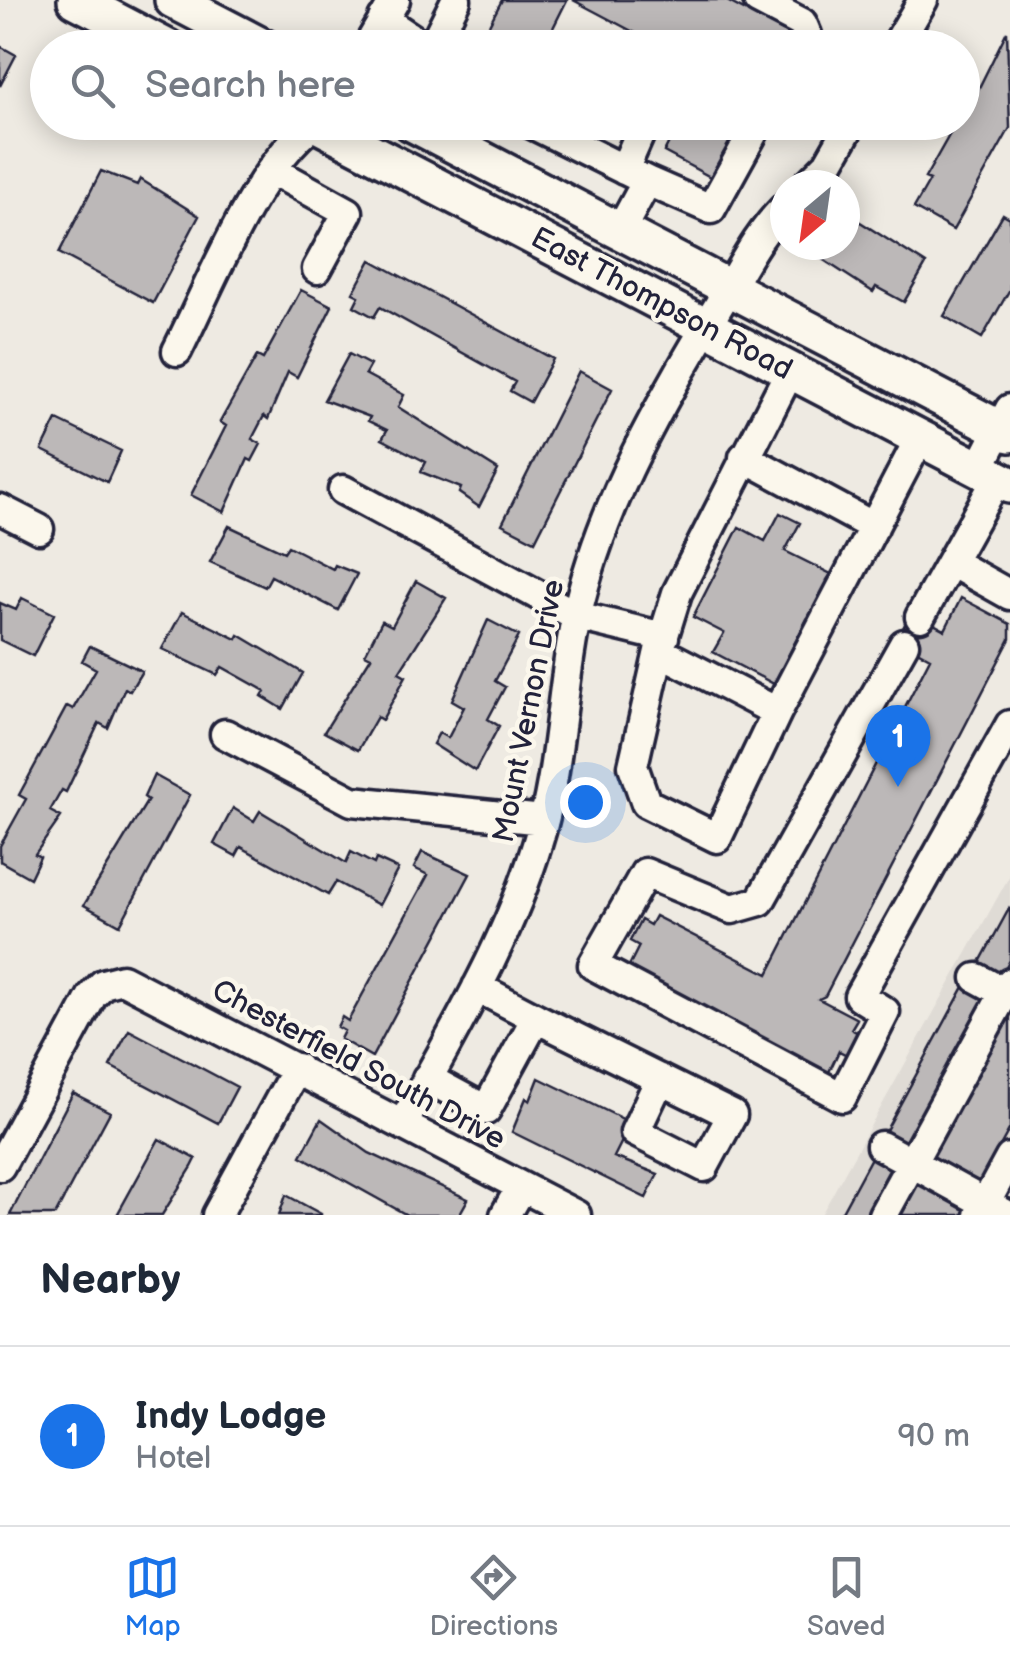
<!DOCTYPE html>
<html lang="en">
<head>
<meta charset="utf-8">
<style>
  :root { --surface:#fff; --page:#f6f6f7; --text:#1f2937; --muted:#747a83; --line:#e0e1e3; --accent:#1a73e8 }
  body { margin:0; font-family:"Balsamiq Sans",sans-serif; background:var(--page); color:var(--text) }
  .compass { position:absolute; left:770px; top:170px; width:90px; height:90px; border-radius:50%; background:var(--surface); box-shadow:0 5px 25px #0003; rotate:209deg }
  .you { position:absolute; left:585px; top:802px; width:35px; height:35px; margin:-25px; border:8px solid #fff; border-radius:50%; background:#1a73e8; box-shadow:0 0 0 15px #1a73e833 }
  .badge { display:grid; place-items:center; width:65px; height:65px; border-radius:50%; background:var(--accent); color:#fff; font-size:32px; font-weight:700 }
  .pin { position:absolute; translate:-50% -82px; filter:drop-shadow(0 2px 5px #0008) }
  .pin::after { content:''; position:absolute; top:52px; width:35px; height:30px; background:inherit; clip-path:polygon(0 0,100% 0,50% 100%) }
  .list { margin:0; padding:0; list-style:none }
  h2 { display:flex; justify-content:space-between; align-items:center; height:130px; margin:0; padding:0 40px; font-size:42px }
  h2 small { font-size:32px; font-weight:400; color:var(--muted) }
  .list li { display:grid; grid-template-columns:65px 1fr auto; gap:30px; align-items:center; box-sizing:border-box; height:180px; padding:0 40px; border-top:2px solid var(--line) }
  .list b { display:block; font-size:38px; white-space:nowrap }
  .list p { margin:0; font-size:32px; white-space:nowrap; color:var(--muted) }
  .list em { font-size:32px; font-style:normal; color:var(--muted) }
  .icon { flex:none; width:55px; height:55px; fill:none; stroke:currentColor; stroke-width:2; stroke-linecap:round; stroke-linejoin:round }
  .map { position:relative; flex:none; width:1010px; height:1215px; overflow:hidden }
  .search { position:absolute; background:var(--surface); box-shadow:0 5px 25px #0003; left:30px; right:30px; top:30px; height:110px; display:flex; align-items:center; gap:25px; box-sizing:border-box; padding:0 35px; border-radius:55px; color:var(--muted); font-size:38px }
  .sheet { height:310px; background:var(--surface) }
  nav { display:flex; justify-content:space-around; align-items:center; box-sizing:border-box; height:140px; border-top:2px solid var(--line); background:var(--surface); font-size:28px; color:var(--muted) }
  nav a { display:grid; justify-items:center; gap:5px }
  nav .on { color:var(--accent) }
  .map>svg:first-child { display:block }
  .built { fill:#dfdbd5 }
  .building { fill:#bcb8b8; stroke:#22223b; stroke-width:2.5 }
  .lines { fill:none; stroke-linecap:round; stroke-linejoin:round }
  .minor-casing { stroke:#22223b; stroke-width:35 }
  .major-casing { stroke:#22223b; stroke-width:42 }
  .minor { stroke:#fbf7ec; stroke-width:28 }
  .major { stroke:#fbf7ec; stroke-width:35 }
  .labels { text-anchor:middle; stroke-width:9; stroke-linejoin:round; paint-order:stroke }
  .street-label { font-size:30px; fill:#22223b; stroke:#fbf7ec }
</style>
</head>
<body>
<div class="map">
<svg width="1010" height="1215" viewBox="0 0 1010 1215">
  <rect width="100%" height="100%" fill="#eeeae2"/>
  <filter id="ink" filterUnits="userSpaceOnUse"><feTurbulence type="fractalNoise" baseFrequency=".01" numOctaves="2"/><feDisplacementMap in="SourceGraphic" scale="20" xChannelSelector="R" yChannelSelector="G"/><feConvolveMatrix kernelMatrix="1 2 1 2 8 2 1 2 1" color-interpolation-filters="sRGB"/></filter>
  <g filter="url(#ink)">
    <!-- built -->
    <path class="built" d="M1010,875V1215H821Z"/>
    <!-- building -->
    <path class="building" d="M502,0H567L543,48H477Z
      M573,0H725L791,35L785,48H664Z
      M1007,31L1010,128L953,230L914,208L930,180L925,178L951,132L962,122Z
      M0,46L16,55L0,86Z
      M679,122H746L716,180L664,152Z
      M101,171L137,185L140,179L199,216L153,303L59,253Z
      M1003,214L1010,218V289L982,338L944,316Z
      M854,218L926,264L904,302L876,287L873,292L802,246L845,245V219L852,223Z
      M371,260L553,359L530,402L510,391L515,382L380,307L374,317L354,306L359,296L353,293Z
      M301,290L332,306L297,377L288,372L268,419L264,416L252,439L261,444L252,461L248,459L224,512L191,495L226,426L220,422L257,356L263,359Z
      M349,354L370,365L365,374L404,395L398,407L498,470L479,507L459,493L461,488L421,472L426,462L382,439L387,430L368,421L370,417L324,400Z
      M579,371L612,389L535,541L502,524Z
      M57,420L121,451L107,482L42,450Z
      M780,513L800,523L785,551L831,574L827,580L835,584L815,623L807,619L774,684L713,652L724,633L693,617L739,527L765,541Z
      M229,526L284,552L288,546L333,569L335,565L357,574L338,610L271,576L265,587L210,562Z
      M416,581L446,598L399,672L406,676L382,720L377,717L358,750L324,732L371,657L365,654L382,621L392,626Z
      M22,598L54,614L33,656L0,640V603L16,610Z
      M961,598L1010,624V639L825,996L819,999L857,1019L851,1029L860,1034L849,1056L839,1051L828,1074L627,970L639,946L630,941L641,920L650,925L655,916L768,974L930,658L897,640L911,612L945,630Z
      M182,612L237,639L239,635L303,673L283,709L262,696L265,691L222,667L217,675L162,649Z
      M488,620L519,636L495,681L505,687L488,719L499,726L475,771L433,744L439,733L448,738L464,707L452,700Z
      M90,646L142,671L130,691L125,688L108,728L99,723L66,792L62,790L50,811L61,817L35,854L40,857L30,878L0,861V846L26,799L19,795L67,706L73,709L96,669L82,661Z
      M154,775L190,795L120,925L84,905L148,800L144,797Z
      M233,808L254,821L260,811L346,863L351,852L374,864L376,859L398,869L379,905L336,882L328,895L241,847L236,856L214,844Z
      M422,852L470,874L372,1057L340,1039L344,1031L337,1027L342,1017L348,1021L428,875L414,868Z
      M1010,907V960L1002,975L979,964Z
      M965,985L987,996L907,1145L884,1134Z
      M1010,1009V1128L978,1186L927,1157Z
      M129,1030L237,1087L218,1123L110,1066Z
      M539,1078L631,1123L614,1157L658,1174L646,1198L512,1132L526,1098L530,1101Z
      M73,1093L110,1112L55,1215H10Z
      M321,1119L369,1153L468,1199L459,1215H407L301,1156Z
      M159,1139L196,1159L192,1167L162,1215H117Z
      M873,1154L895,1166L868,1215H840Z
      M917,1179L968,1208L964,1215H897Z
      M286,1195L321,1214V1215H279Z"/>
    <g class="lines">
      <!-- minor casing -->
      <g class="minor-casing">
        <path id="minor" d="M758,0L802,23L807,35L800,48
          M383,19L426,48
          M367,48L395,0
          M432,48L456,0
          M895,48L923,0
          M528,122L647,181
          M272,170L348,212L317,269
          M624,170L645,122
          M807,185L828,164L852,122
          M620,231L647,181L711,209L759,122
          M177,351C210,286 257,164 315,123
          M790,371L677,593L659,651L777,712L920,438
          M744,457L874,527
          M979,469L1010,409
          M343,490L577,616L664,637
          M0,509L39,529
          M951,562L1010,595
          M920,617L997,479
          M904,644L760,901L732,909L645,873L593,965L842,1097L885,1012L859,996L1010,725
          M659,651L633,766L646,803L717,838L777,712
          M225,734L352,801L544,820
          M977,978L1010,996
          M536,1018L732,1115L704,1167L635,1132L660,1079
          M427,1078L486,1110L536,1018L477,987
          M403,1124C452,1033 507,944 537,845C561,770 560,691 577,614C602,501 663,399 722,300C742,267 757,235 785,207
          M881,1146L1007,1215
          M0,1166L92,996L103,984L122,979L576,1215
          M217,1215L297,1068
          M505,1215L521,1187
          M883,1215L1010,983
          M979,1215L1010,1158"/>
      </g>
      <!-- major casing -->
      <g class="major-casing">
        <path id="major" d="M76,0L168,48
          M173,0L265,48
          M313,122L1010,485
          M410,122L1010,434"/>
      </g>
      <!-- minor -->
      <use href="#minor" class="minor"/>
      <!-- major -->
      <use href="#major" class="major"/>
    </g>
  </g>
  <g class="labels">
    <!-- street labels -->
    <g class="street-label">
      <text transform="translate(662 303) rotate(28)" y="10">East Thompson Road</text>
      <text transform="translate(528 711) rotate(-79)" y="10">Mount Vernon Drive</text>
      <text transform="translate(359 1064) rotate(28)" y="10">Chesterfield South Drive</text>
    </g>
  </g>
</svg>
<svg class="compass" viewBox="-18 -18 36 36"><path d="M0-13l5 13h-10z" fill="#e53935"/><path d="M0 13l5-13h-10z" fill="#747a83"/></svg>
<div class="you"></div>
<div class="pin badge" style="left:898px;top:787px">1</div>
<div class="search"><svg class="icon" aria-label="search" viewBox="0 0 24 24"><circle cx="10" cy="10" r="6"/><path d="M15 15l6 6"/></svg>Search here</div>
</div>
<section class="sheet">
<h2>Nearby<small></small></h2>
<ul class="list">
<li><span class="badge">1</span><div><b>Indy Lodge</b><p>Hotel</p></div><em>90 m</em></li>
</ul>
</section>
<nav>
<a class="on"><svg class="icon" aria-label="map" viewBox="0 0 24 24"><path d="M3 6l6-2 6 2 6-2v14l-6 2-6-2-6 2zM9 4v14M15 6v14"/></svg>Map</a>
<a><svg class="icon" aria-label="directions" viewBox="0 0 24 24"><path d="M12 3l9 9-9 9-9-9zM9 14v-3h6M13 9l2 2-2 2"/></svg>Directions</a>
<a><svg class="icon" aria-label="saved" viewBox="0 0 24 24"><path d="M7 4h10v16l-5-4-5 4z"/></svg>Saved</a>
</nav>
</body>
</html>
